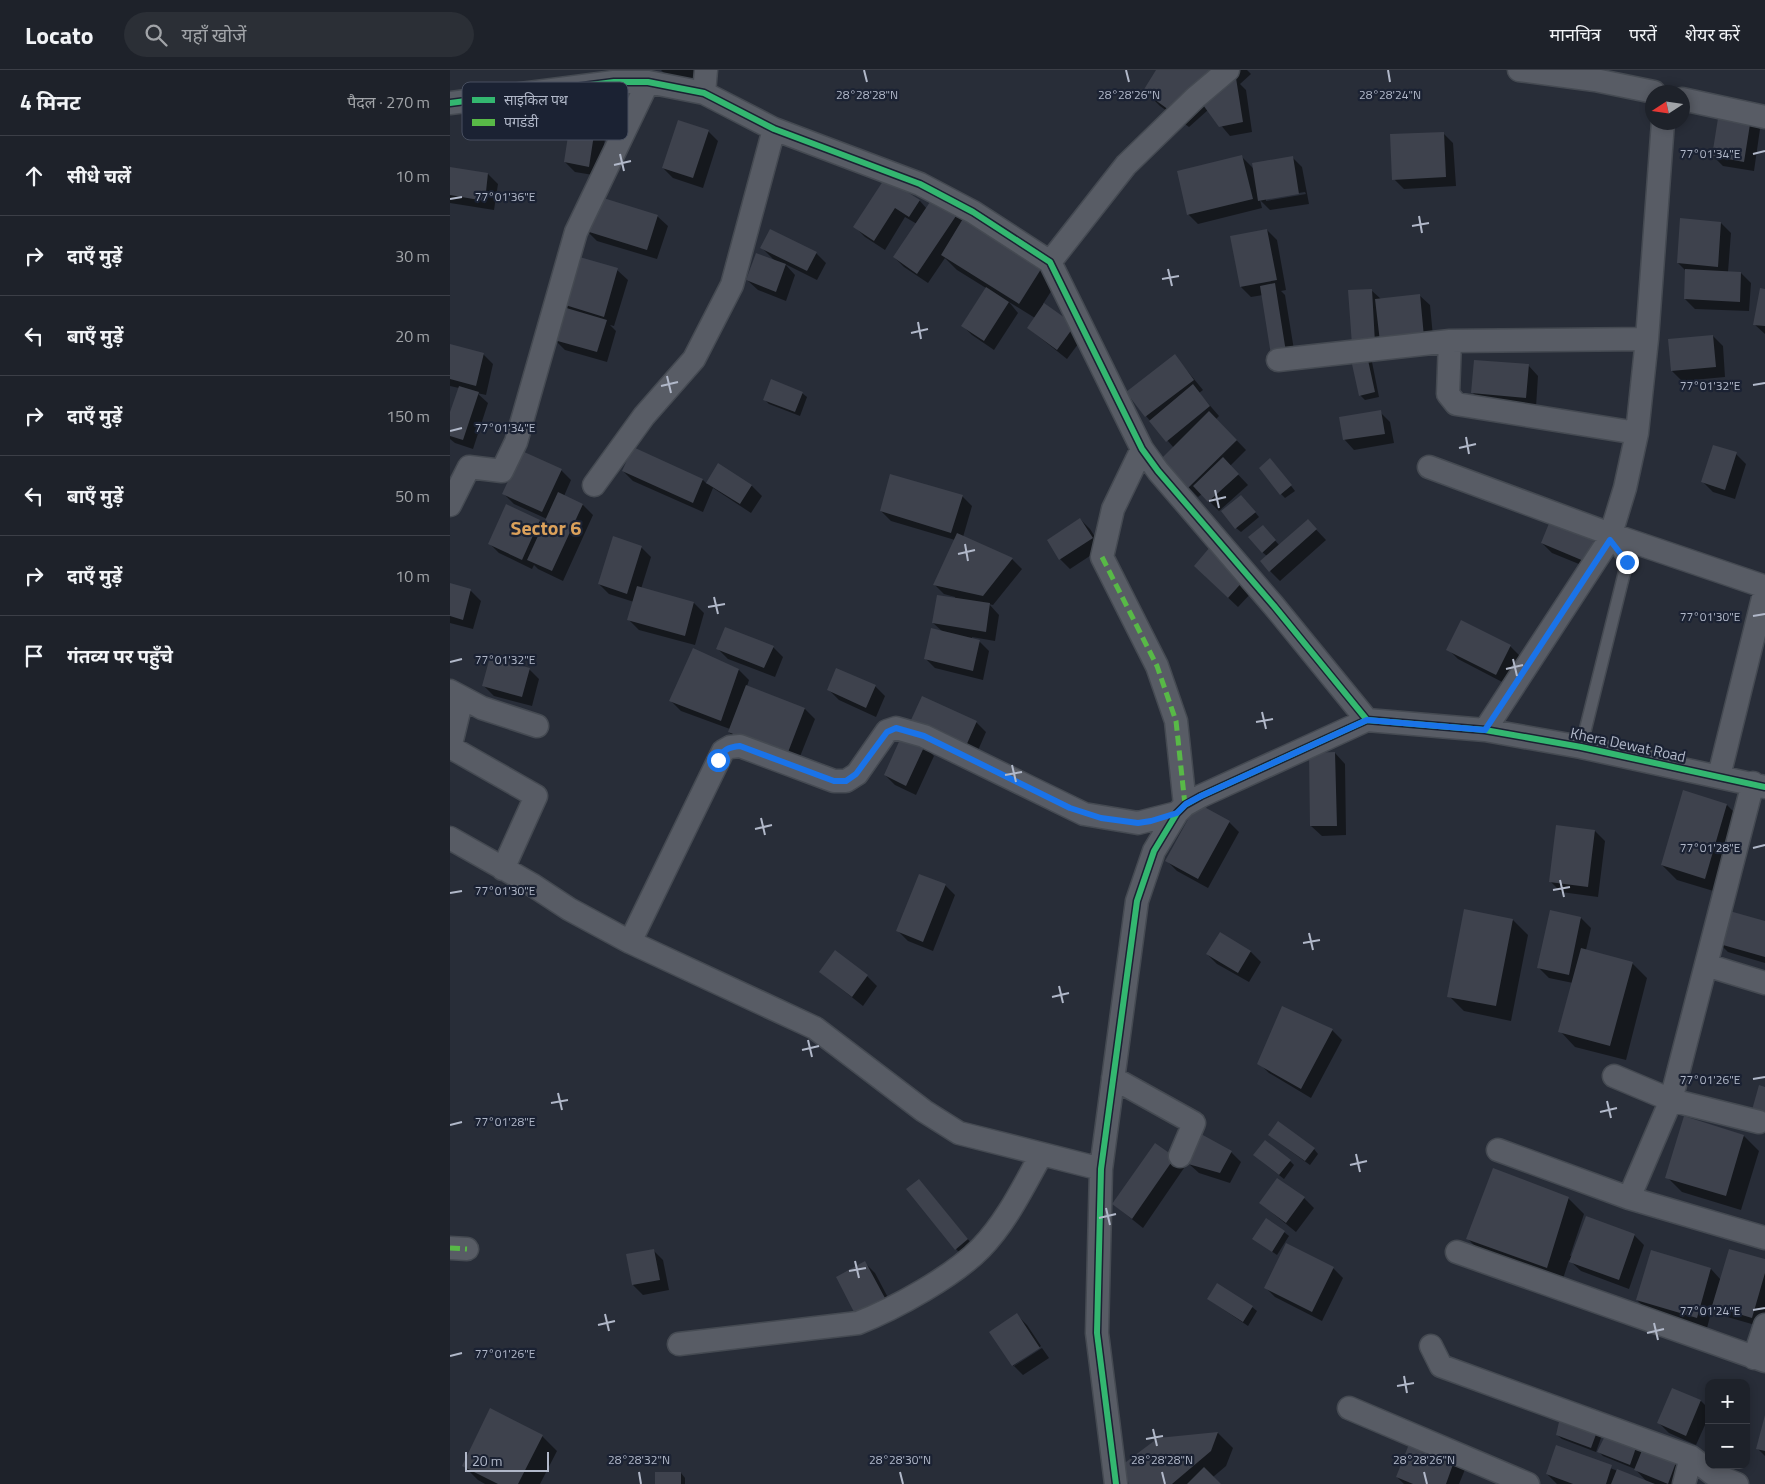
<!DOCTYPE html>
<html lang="hi">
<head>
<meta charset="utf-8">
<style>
  :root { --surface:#1e222a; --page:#2b2f36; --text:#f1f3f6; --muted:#a1a4a8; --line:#3c3f47 }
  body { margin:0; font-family:"Titillium Web","Noto Sans Devanagari",sans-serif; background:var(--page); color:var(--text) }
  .controls { position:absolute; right:15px; bottom:15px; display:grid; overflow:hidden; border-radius:10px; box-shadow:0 2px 8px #0003 }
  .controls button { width:45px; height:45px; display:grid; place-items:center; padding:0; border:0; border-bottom:1px solid var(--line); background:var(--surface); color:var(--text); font:25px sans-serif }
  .compass { position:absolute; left:1195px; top:15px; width:45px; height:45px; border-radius:50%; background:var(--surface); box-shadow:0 2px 8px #0003; rotate:258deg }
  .scale { position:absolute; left:15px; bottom:12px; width:84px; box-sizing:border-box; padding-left:5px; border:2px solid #b1b8c9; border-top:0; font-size:14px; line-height:18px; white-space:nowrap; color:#b1b8c9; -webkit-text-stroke:4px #1b2233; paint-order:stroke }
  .stop { position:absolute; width:15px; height:15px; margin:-11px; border:4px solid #1a73e8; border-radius:50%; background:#fff }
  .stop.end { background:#1a73e8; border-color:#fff; box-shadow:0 1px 5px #0008 }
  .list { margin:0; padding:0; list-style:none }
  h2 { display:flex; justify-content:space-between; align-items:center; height:65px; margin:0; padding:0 20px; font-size:21px }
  h2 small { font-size:16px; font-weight:400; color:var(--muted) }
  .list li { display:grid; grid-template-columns:32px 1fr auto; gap:15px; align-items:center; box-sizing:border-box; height:80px; padding:0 20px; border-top:1px solid var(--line) }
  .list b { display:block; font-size:19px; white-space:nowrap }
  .list em { font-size:16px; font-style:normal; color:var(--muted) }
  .icon { flex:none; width:28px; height:28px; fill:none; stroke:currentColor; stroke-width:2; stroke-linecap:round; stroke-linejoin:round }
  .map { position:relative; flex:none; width:1315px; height:1414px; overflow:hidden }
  header { display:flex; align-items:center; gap:30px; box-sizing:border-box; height:70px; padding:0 25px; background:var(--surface); border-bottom:1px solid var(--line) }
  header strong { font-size:24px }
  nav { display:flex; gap:28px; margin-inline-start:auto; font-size:18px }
  .search { width:350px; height:45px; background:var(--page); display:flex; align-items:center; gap:12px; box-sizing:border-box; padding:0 18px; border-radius:28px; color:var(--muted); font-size:19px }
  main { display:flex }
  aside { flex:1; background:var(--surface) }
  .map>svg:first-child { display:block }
  .shadow { fill:#0007; fill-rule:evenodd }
  .building { fill:#3e424d }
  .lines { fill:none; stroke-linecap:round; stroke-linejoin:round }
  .lane-casing { stroke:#454a52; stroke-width:14 }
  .street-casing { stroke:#454a52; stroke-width:25 }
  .lane { stroke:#585c65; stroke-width:11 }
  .street { stroke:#585c65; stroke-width:22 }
  .quiet { stroke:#58b947; stroke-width:5; stroke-dasharray:10 5; stroke-linecap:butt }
  .cycleway-casing { stroke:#1b2233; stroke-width:9 }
  .cycleway { stroke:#33b770; stroke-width:6 }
  .route { stroke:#1a73e8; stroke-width:6 }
  .ticks { fill:none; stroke:#b1b8c9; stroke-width:2 }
  .labels { text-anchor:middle; stroke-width:4.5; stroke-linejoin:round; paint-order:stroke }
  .street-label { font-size:15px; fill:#b1b8c9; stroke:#1b2233 }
  .district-label { font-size:20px; font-weight:bold; fill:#dba15b; stroke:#1b2233 }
  .key { fill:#1b2233; stroke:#484f60; stroke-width:1 }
  .key-label { font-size:14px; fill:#b1b8c9 }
  .ticks-label { font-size:12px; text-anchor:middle; fill:#b1b8c9; stroke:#1b2233; stroke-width:4.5; stroke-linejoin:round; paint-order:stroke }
</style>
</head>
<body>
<header>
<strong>Locato</strong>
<div class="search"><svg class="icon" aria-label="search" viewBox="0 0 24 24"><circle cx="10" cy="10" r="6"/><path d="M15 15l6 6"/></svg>यहाँ खोजें</div>
<nav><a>मानचित्र</a><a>परतें</a><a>शेयर करें</a></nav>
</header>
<main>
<aside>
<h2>4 मिनट<small>पैदल · 270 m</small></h2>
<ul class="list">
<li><svg class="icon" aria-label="ahead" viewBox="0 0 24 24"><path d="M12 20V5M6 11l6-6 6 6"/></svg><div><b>सीधे चलें</b></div><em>10 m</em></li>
<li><svg class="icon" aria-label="right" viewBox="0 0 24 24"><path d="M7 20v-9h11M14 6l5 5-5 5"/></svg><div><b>दाएँ मुड़ें</b></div><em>30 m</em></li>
<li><svg class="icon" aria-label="left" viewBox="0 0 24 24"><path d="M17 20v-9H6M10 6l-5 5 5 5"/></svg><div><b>बाएँ मुड़ें</b></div><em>20 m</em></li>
<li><svg class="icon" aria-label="right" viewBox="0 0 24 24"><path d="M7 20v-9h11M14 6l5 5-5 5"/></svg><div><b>दाएँ मुड़ें</b></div><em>150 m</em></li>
<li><svg class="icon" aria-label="left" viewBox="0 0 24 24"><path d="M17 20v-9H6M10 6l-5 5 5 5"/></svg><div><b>बाएँ मुड़ें</b></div><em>50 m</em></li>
<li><svg class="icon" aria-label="right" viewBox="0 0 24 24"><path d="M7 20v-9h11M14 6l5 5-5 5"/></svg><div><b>दाएँ मुड़ें</b></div><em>10 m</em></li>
<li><svg class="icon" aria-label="arrive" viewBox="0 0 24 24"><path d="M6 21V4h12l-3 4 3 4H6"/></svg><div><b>गंतव्य पर पहुँचे</b></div></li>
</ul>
</aside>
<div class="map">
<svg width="1315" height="1414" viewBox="0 0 1315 1414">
  <rect width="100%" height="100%" fill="#282d38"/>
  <!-- shadow -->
  <path class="shadow" d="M211,0H265L266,8L220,9Z
    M707,0H797L801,4L790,14L796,20L802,62L780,66L758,40L739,57L710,36L695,21Z
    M147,46L157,56L149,106L125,102L115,92Z
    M1300,49L1310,59L1304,101L1273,96L1263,86Z
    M258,61L268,71L253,118L223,108L213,98Z
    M993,63L1003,73L1006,116L954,119L944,109Z
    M791,86L804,99L842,87L852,97L859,134L820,140L810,130L812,138L748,154L738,144ZM855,122L856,124L816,131V128Z
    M0,98L38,104L48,114L44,140L0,133Z
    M435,109L470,131L477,139L484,128L592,197L607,212L593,234L634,266L617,289L578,258L585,248L559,232L568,243L544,280L522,265L512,255L536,218L507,200L495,188L478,213L454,197L444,187L467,154L455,147L435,180L415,167L405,157Z
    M207,146L218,156L207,189L147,171L137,161Z
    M1271,153L1281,163L1278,202L1291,203L1301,213L1299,241L1245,239L1235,229L1236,201L1228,193Z
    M817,160L827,170L836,220L831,221L835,225L846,292L833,294L813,225L801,227L791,217L781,167Z
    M312,178L366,183L376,193L367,210L335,194L345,205L336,231L308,220L297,210L326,192Z
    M167,200L178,210L164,256L160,255L166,261L157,292L115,280L105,270L119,240L114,234Z
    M921,220L931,229L969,225L980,235L984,277L921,287L929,327L915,330L910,325Z
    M1315,220V264L1304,254Z
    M1263,266L1273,276L1275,307L1232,311L1222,301L1219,270Z
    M0,276L33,284L43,294L36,325L27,323L38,333L23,379L5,373L0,369V346L9,318L0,316Z
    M725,286L753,320L749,323L769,346L766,349L796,380L780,396L798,415L769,441L752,424L748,427L712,390L724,378L696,346Z
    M1078,295L1088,306L1086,337L1032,332L1022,322Z
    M352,323L357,327L350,346L319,334L314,329Z
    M930,342L940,352L944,373L904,380L894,369Z
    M1286,384L1296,394L1285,429L1263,422L1253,412Z
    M269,395L302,416L312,426L301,443L263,418L253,442L183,411L173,401L253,410L257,414Z
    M825,395L845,421L835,428L831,424Z
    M111,400L121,410L114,426L133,435L143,445L113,511L88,499L84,495L82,499L49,483L39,473L57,436L89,451L94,456L97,449L64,434L54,424Z
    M512,426L522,436L513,467L562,489L572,499L543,535L539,534L549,545L545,571L522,567V569L529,571L539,581L533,610L485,598L475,588L493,562L483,553L505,529V527L494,524L484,514L505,470L441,451L431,441Z
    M796,431L809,447L791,462L786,458Z
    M630,449L640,459L652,478L620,499L610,489Z
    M857,450L876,470L830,511L820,501L817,486L812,482L817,461L829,475Z
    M1092,473L1162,478L1151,503L1102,483Z
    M191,477L201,487L191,519L244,533L254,543L245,575L189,560L179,550L184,532L159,524L149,514Z
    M760,479L804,520L788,537L755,506Z
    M0,515L21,521L31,531L23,559L0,553Z
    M1060,576L1070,586L1056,614L1008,589L998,579Z
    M323,577L333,587L325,607L278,589L268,579Z
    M244,580L289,600L299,610L297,616L355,639L365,649L347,694L289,672L279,662L280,659L231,641L221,631Z
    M79,599L89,609L82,636L44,626L33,615Z
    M425,616L435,626L426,647L389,630L379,620Z
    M462,650L526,652L536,662L526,685L472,660Z
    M474,676L484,686L466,725L445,715L435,705Z
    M885,683L895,694L896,765L872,766L861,756Z
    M1277,735L1292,750L1270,823L1227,810L1212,795Z
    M779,752L789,762L758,818L727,801L717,791Z
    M1145,761L1155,771L1148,827L1111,822L1101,812Z
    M495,815L505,825L483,881L458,871L448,861Z
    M1131,848L1141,858L1136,880L1182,893L1197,908L1176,990L1125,977L1110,961L1123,913L1099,908L1089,898Z
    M1063,850L1078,865L1061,951L1014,941L999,926Z
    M1315,852V893L1278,882L1268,872Z
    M770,863L801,882L811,892L799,912L767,894L757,884Z
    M370,902L417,906L427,916L413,936Z
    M882,960L892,970L861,1028L819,1003L809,993Z
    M1294,1066L1309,1081L1291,1140L1232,1122L1217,1107Z
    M824,1069L864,1079L868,1084L860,1095Z
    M781,1082L791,1092L780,1113L749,1103L739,1094Z
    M724,1088L734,1098L693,1158L663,1134Z
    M810,1090L840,1091L844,1095L834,1109Z
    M469,1111L527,1180L516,1189L506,1179Z
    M854,1128L864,1138L846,1162L810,1133Z
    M1118,1128L1134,1144L1120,1186L1184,1165L1194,1175L1179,1219L1131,1201L1119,1190L1112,1212L1033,1184L1018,1169Z
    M834,1162L839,1166L827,1185L804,1169Z
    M203,1180L213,1190L219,1220L193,1225L183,1215Z
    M1201,1182L1261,1199L1271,1210L1315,1190V1246L1312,1257L1274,1246L1263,1235L1257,1258L1197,1240L1187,1230Z
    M415,1193L425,1203L444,1239L416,1253Z
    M883,1198L893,1208L872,1251L825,1227L815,1217Z
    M758,1229L802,1237L807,1241L798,1256Z
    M567,1245L577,1255L591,1276L563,1296L541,1262Z
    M592,1278L599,1288L573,1305L564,1296Z
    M1222,1319L1251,1331L1259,1339V1346L1246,1375L1219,1363L1209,1353Z
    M1112,1344L1152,1365L1146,1382L1112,1369L1107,1365Z
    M1315,1347V1386L1307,1378Z
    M768,1363L783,1378L776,1396L763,1407L769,1414H680L709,1369Z
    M92,1366L107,1381L90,1414H35L28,1410L13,1395Z
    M961,1370L1016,1397L1009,1414H954L947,1407Z
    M1107,1377L1198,1413L1185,1399L1153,1386L1149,1382L1192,1378L1191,1387L1228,1388L1232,1414H1107L1097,1404Z
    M231,1403L235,1408V1414H207Z"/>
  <!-- building -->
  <path class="building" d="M706,0H773L723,43L693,21Z
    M786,8L793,52L769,57L748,28Z
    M122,40L147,45L139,97L114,92Z
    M1269,42L1301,48L1294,92L1262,86Z
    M228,50L259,60L243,108L212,98Z
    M994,62L996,107L942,110L940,64Z
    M792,85L803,129L737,145L727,101Z
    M843,86L849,124L808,131L802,93Z
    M0,97L38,103L35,131L0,125Z
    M435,108L470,130L459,147L445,138L424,171L403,157Z
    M147,126L208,145L197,180L136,161Z
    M484,126L508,143L467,204L443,187Z
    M514,147L593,196L569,234L491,185Z
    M1230,148L1271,152L1268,197L1227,193Z
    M320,159L367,182L357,201L310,178Z
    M817,159L827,210L790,217L780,166Z
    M306,183L336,194L326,222L296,210Z
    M126,186L168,198L154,247L112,234Z
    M1235,199L1291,202L1290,232L1234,229Z
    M825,213L836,282L821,285L810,216Z
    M536,217L559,232L534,271L511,256Z
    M1310,218L1315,219V256L1303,255Z
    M922,219L925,273L902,275L898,220Z
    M970,224L974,267L930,272L925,229Z
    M594,233L625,255L607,280L577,258Z
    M113,237L157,250L147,282L104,270Z
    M1263,265L1266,297L1221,301L1218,269Z
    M0,274L34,283L26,316L0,309Z
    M916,281L925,322L909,326L900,285Z
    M725,284L744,310L695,347L676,322Z
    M1024,290L1079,294L1076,328L1021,323Z
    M321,309L353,322L345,342L313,330Z
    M743,314L760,336L716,372L699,351Z
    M9,316L29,322L13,370L0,366V342Z
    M931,340L935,364L893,370L889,347Z
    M759,341L787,370L738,418L710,390Z
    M1263,375L1287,382L1275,420L1251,412Z
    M183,377L253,409L243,433L172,401Z
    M72,381L112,399L92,442L52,424Z
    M773,387L789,404L758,432L743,416Z
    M820,388L842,415L830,425L809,398Z
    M268,393L302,415L290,434L256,413Z
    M440,404L513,425L501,463L430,441Z
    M108,422L133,434L102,501L77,490Z
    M791,425L806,442L785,459L771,441Z
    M56,434L90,450L72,490L38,474Z
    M1102,446L1153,467L1141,494L1091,473Z
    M630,448L643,468L609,490L597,470Z
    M858,449L867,459L819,502L810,491Z
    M813,455L826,470L812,483L798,467Z
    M507,463L563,488L533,526L483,515Z
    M163,466L192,476L177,524L148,514Z
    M760,477L795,509L778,528L744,496Z
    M0,513L21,519L13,550L0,546Z
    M187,516L244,532L235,566L177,550Z
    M487,525L540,533L536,562L482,553Z
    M1011,550L1061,575L1046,605L996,580Z
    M275,557L324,576L314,598L266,579Z
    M481,558L530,570L523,601L474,589Z
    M243,578L289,599L271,651L219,631Z
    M40,587L80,598L72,627L32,616Z
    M386,598L426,615L416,638L377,620Z
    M296,615L355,638L337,685L278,662Z
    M472,626L527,651L516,676L461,650Z
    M452,665L475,675L456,716L434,705Z
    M885,682L887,756H860L859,683Z
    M1233,720L1277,734L1255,809L1211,795Z
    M747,733L780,751L748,809L715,791Z
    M1106,755L1145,760L1138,817L1099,812Z
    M469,804L496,814L473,872L446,861Z
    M1014,839L1063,849L1046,936L997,927Z
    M1100,840L1131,847L1119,905L1087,898Z
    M1276,840L1315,851V887L1266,873Z
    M770,862L801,881L788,903L756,884Z
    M1131,878L1183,892L1160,976L1108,962Z
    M385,880L418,905L402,927L369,902Z
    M832,936L883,959L851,1019L807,994Z
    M1309,1015L1315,1017V1043L1302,1040Z
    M1234,1046L1294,1065L1276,1126L1215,1108Z
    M828,1051L865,1078L855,1091L818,1065Z
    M751,1064L782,1081L770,1103L738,1094Z
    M815,1070L841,1090L829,1105L803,1085Z
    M705,1073L725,1087L682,1149L662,1134Z
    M1043,1098L1119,1127L1097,1198L1016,1169Z
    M827,1108L855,1127L836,1153L809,1133Z
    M469,1109L518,1169L505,1180L456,1119Z
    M1136,1146L1185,1164L1169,1210L1119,1192Z
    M816,1148L835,1161L822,1182L802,1169Z
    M836,1173L884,1197L862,1242L814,1218Z
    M204,1179L210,1210L182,1215L176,1184Z
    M1279,1179L1315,1189V1203L1302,1248L1262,1236Z
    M1201,1180L1261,1198L1247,1248L1186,1230Z
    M415,1191L435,1228L405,1244L386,1207Z
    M767,1213L803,1236L793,1252L757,1229Z
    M567,1243L590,1278L562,1296L539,1262Z
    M1222,1318L1251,1330L1236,1366L1207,1353Z
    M40,1338L93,1365L68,1414H48L12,1396Z
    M1111,1343L1148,1359L1141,1378L1106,1365Z
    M1315,1345V1381L1306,1379Z
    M768,1362L761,1381L722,1414H679L672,1395L708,1368Z
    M1157,1362L1188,1372L1180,1395L1147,1382Z
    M961,1369L1006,1386L996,1414H963L946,1407Z
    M1195,1373L1228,1387L1218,1414L1184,1400Z
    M1106,1375L1162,1395L1156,1414H1123L1096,1404Z
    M754,1397L771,1414H737Z
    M1167,1399L1205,1414H1161Z
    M205,1402H231V1414H205Z"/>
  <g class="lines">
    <!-- lane casing -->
    <g class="lane-casing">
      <path id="lane" d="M1131,677L1177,492L1159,470"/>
    </g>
    <!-- street casing -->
    <g class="street-casing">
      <path id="street" d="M1069,0L1145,10L1204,22
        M254,23L256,0
        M1232,29L1315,47
        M0,33L164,12H198L254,23L324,59L470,114L523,142L600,192L692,379L708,401L824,536L917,650
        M600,192L676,95L745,28L778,0
        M1000,271L998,324L1006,334L1187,363
        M828,290L1000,271L1197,269
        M692,379L663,439L652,487L707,596L726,651L735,735
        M979,397L1160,464L1310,515L1315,520L1269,706
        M144,415L194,346L244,289L282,215L324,59
        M0,435L19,397L52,401L66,372L126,162L198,12
        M0,621L32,638L87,656
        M1035,660L1159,470L1175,418L1187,363L1197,269L1213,52
        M0,677L86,726L53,799
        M0,678L12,629
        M0,768L81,814L119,839L180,872L365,958L474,1041L509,1063L651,1099
        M180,872L273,681L280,677L290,676L384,711H396L407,704L437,661L446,658L474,666L634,744L688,753L727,743
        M1256,895L1315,913
        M1164,1006L1221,1030L1309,1052
        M663,1008L744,1053L730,1086
        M1048,1080L1179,1128L1315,1168
        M1179,1128L1221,1030L1303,713
        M0,1178L17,1179
        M1007,1182L1315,1291
        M229,1274L408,1253C444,1239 504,1206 531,1178C557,1151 573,1117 591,1085
        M981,1276L991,1296L1241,1387
        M1304,1288L1315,1255
        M899,1338L1078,1414
        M666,1414L647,1263L651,1099L687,831L704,781L727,743L735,735L751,726L917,650L1035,660L1131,677L1315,717
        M1234,1414L1241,1387L1263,1404L1287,1414"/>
    </g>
    <!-- lane -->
    <use href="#lane" class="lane"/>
    <!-- street -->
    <use href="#street" class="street"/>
    <!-- quiet -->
    <path class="quiet" d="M652,487L707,596L726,651L735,735
      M0,1178L17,1179"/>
    <!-- cycleway casing -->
    <g class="cycleway-casing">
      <path id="cycleway" d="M0,33L164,12H198L254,23L324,59L470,114L523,142L600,192L692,379L708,401L824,536L917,650
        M666,1414L647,1263L651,1099L687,831L704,781L727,743L735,735L751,726L917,650L1035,660L1131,677L1315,717"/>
    </g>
    <!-- cycleway -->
    <use href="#cycleway" class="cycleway"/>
  </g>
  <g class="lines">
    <!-- route -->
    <path class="route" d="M268,690C273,680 278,677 290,676L384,711H396L406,704L437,662L446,658L474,666L620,738L651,748L688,753L701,751L727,743L736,734L751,726L917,650L1035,660L1160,470L1177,492"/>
  </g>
  <!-- ticks -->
  <path class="ticks" d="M414,0L417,12M676,0L679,12M938,0L940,12M170,84L174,101M1303,84L1315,81M164,95L181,91M0,129L12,127M969,146L972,163M962,156L979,153M718,199L722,216M712,209L729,206M468,252L471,269M461,263L478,259M217,306L221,323M1303,315L1315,313M211,316L228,312M0,361L12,358M1016,367L1019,384M1009,378L1026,374M765,420L769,438M759,431L776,427M515,474L518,491M508,484L525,480M264,527L268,544M258,537L275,534M1303,546L1315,544M1063,589L1067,606M0,592L12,589M1056,599L1073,595M812,642L816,659M806,652L823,649M562,695L566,712M555,705L572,702M311,748L315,765M305,759L322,755M1303,778L1315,775M1110,810L1114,827M1103,820L1120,817M0,823L12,821M859,863L863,880M853,873L870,870M609,916L613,933M602,927L619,923M358,970L362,987M352,980L369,976M1303,1009L1315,1007M108,1023L112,1040M1157,1031L1161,1048M101,1033L118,1030M1150,1042L1167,1038M0,1055L12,1052M906,1084L910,1102M900,1095L917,1091M656,1138L660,1155M649,1148L666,1144M405,1191L409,1208M399,1201L416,1198M1303,1240L1315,1238M155,1244L159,1261M1204,1253L1208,1270M148,1255L165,1251M1197,1263L1214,1259M0,1286L12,1283M954,1306L957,1323M947,1316L964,1313M703,1359L707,1376M696,1369L713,1366M189,1402L191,1414M450,1402L453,1414M712,1402L715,1414M974,1402L977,1414"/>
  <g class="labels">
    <!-- street labels -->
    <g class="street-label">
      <text transform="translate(1178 675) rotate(12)" y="5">Khera Dewat Road</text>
    </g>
    <!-- district labels -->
    <g class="district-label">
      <text x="96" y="465">Sector 6</text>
    </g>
  </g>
  <!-- legend -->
  <rect x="12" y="12" width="166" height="58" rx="8" class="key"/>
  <rect x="22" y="27" width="23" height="6" fill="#33b770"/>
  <rect x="22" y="49" width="23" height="7" fill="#58b947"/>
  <g class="key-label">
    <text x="54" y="35">साइकिल पथ</text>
    <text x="54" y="57">पगडंडी</text>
  </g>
  <g class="ticks-label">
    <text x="417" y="29">28°28'28"N</text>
    <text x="679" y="29">28°28'26"N</text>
    <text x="940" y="29">28°28'24"N</text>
    <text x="1260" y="88">77°01'34"E</text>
    <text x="55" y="131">77°01'36"E</text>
    <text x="1260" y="320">77°01'32"E</text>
    <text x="55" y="362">77°01'34"E</text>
    <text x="1260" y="551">77°01'30"E</text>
    <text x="55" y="594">77°01'32"E</text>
    <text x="1260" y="782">77°01'28"E</text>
    <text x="55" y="825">77°01'30"E</text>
    <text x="1260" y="1014">77°01'26"E</text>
    <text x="55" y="1056">77°01'28"E</text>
    <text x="1260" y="1245">77°01'24"E</text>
    <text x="55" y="1288">77°01'26"E</text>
    <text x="189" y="1394">28°28'32"N</text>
    <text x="450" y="1394">28°28'30"N</text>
    <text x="712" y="1394">28°28'28"N</text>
    <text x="974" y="1394">28°28'26"N</text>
  </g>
</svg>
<div class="controls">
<button>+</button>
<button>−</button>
</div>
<svg class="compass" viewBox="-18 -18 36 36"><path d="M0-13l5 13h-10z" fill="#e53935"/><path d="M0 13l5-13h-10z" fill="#a1a4a8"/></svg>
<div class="scale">20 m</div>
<div class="stop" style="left:268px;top:690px"></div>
<div class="stop end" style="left:1177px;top:492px"></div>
</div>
</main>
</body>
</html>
